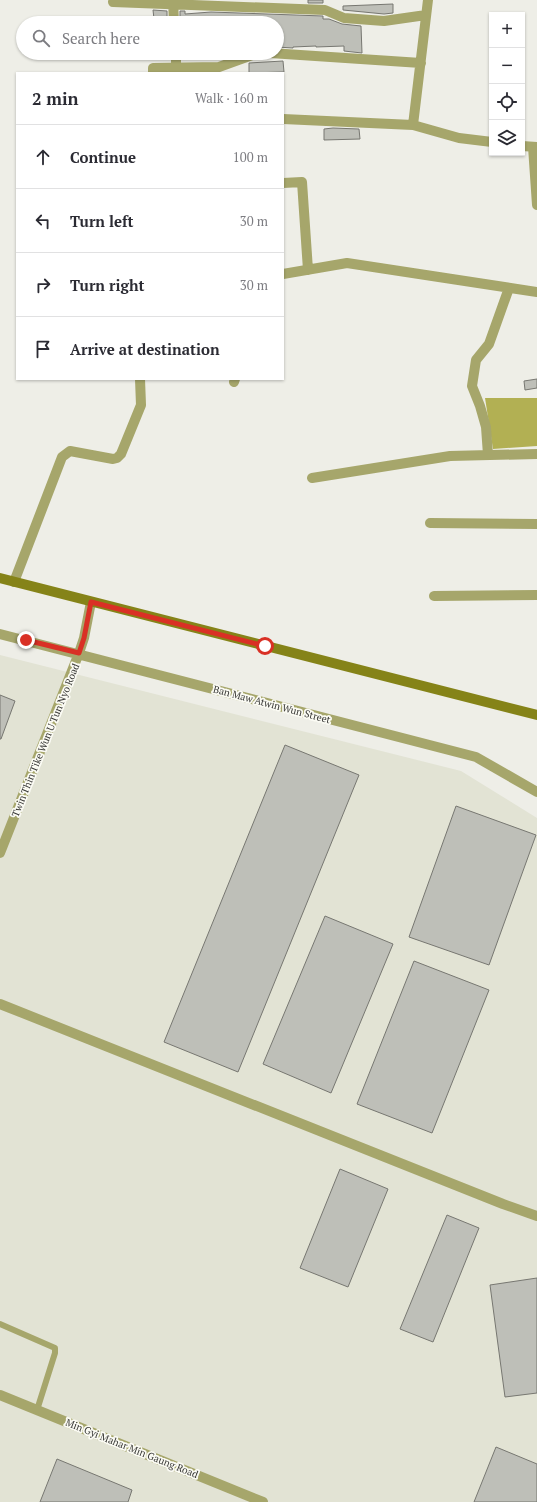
<!DOCTYPE html>
<html lang="en">
<head>
<meta charset="utf-8">
<style>
  :root { --surface:#fff; --page:#f2f2f3; --text:#2b2b33; --muted:#7c7c81; --line:#e1e1e2 }
  body { margin:0; font-family:"PT Serif",serif; background:var(--page); color:var(--text) }
  .controls { position:absolute; right:12px; top:12px; display:grid; overflow:hidden; border-radius:0px; box-shadow:0 1px 3px #0004 }
  .controls button { width:36px; height:36px; display:grid; place-items:center; padding:0; border:0; border-bottom:1px solid var(--line); background:var(--surface); color:var(--text); font:20px sans-serif }
  .stop { position:absolute; width:12px; height:12px; margin:-9px; border:3px solid #d93025; border-radius:50%; background:#fff }
  .stop.end { background:#d93025; border-color:#fff; box-shadow:0 1px 4px #0008 }
  .list { margin:0; padding:0; list-style:none }
  h2 { display:flex; justify-content:space-between; align-items:center; height:52px; margin:0; padding:0 16px; font-size:17px }
  h2 small { font-size:13px; font-weight:400; color:var(--muted) }
  .list li { display:grid; grid-template-columns:26px 1fr auto; gap:12px; align-items:center; box-sizing:border-box; height:64px; padding:0 16px; border-top:1px solid var(--line) }
  .list b { display:block; font-size:15px; white-space:nowrap }
  .list em { font-size:13px; font-style:normal; color:var(--muted) }
  .icon { flex:none; width:22px; height:22px; fill:none; stroke:currentColor; stroke-width:2; stroke-linecap:round; stroke-linejoin:round }
  .map { position:relative; flex:none; width:537px; height:1502px; overflow:hidden }
  .search { position:absolute; background:var(--surface); box-shadow:0 1px 3px #0004; left:16px; top:16px; width:268px; height:44px; display:flex; align-items:center; gap:10px; box-sizing:border-box; padding:0 14px; border-radius:22px; color:var(--muted); font-size:15px }
  .panel { position:absolute; background:var(--surface); box-shadow:0 1px 3px #0004; left:16px; top:72px; width:268px; height:308px; border-radius:0px }
  .map>svg:first-child { display:block }
  .built { fill:#e2e3d4 }
  .water { fill:#b2b053 }
  .building { fill:#bebfb8; stroke:#777771 }
  .lines { fill:none; stroke-linecap:round; stroke-linejoin:round }
  .lane { stroke:#a6a66b; stroke-width:6 }
  .street { stroke:#a6a66b; stroke-width:10 }
  .secondary { stroke:#858318; stroke-width:10 }
  .route { stroke:#d93025; stroke-width:5 }
  .labels { text-anchor:middle; stroke-width:3.5; stroke-linejoin:round; paint-order:stroke }
  .street-label { font-size:10px; fill:#373735; stroke:#fbfbf4 }
</style>
</head>
<body>
<div class="map">
<svg width="537" height="1502" viewBox="0 0 537 1502">
  <rect width="100%" height="100%" fill="#eeeee7"/>
  <!-- built -->
  <path class="built" d="M0,655L461,771L537,818V1502H0Z"/>
  <!-- water -->
  <path class="water" d="M485,398H537V446L493,449Z"/>
  <!-- building -->
  <path class="building" d="M308,0H323V3H308Z
    M393,4V13L384,14L343,10V6Z
    M153,10L167,11V19H154Z
    M180,11H185V14L211,12L323,16V19H329L342,24L361,26L362,53L344,51V46L316,47V46L293,47V48L277,47V23H238L237,21L180,23Z
    M283,61L284,72L249,73V63Z
    M333,128L359,129L360,139L324,140V129Z
    M537,379V388L525,390L524,381Z
    M0,695L15,701L1,739H0Z
    M285,745L359,775L238,1072L164,1042Z
    M456,806L536,835L489,965L409,937Z
    M325,916L393,944L331,1093L263,1064Z
    M414,961L489,990L432,1133L357,1104Z
    M340,1169L388,1189L348,1287L300,1268Z
    M447,1215L479,1228L433,1342L400,1329Z
    M537,1278V1393L505,1397L490,1285Z
    M496,1447L537,1464V1502H474Z
    M57,1459L132,1490L128,1502H40Z"/>
  <g class="lines">
    <!-- lane -->
    <path class="lane" d="M0,1324L55,1348V1353L37,1410"/>
    <!-- street -->
    <path class="street" d="M173,0L174,23
      M113,2L325,10L344,18L384,21L426,15
      M176,53V68
      M270,53L421,63
      M153,73V68L219,67L258,53
      M283,119L413,125L459,138L492,142
      M413,125L428,0
      M522,146L537,147
      M533,147L537,205
      M283,183L302,182L308,270
      M283,274L347,263L537,292
      M234,382L235,379
      M488,455L486,427L480,406L472,386L476,360L489,344L509,288
      M312,478L450,456L537,454
      M430,523L537,524
      M14,582L62,457L70,451L113,459L117,458L121,454L141,405L140,379
      M434,596L537,595
      M0,634L476,757L537,792
      M0,853L79,653L84,638L91,602
      M0,1004L503,1204L537,1216
      M0,1395L263,1502"/>
    <!-- secondary -->
    <path class="secondary" d="M0,578L537,715"/>
  </g>
  <g class="lines">
    <!-- route -->
    <path class="route" d="M26,640L79,653L84,638L91,602L265,646"/>
  </g>
  <g class="labels">
    <!-- street labels -->
    <g class="street-label">
      <text transform="translate(272 704) rotate(15)" y="4">Ban Maw Atwin Wun Street</text>
      <text transform="translate(45 740) rotate(-68)" y="4">Twin Thin Tike Wun U Tun Nyo Road</text>
      <text transform="translate(132 1448) rotate(22)" y="4">Min Gyi Mahar Min Gaung Road</text>
    </g>
  </g>
</svg>
<div class="controls">
<button>+</button>
<button>−</button>
<button><svg class="icon" aria-label="locate" viewBox="0 0 24 24"><circle cx="12" cy="12" r="6"/><path d="M12 2v4M12 18v4M2 12h4M18 12h4"/></svg></button>
<button><svg class="icon" aria-label="layers" viewBox="0 0 24 24"><path d="M12 4l9 5-9 5-9-5zM3 14l9 5 9-5"/></svg></button>
</div>
<div class="stop" style="left:265px;top:646px"></div>
<div class="stop end" style="left:26px;top:640px"></div>
<div class="search"><svg class="icon" aria-label="search" viewBox="0 0 24 24"><circle cx="10" cy="10" r="6"/><path d="M15 15l6 6"/></svg>Search here</div>
<section class="panel">
<h2>2 min<small>Walk · 160 m</small></h2>
<ul class="list">
<li><svg class="icon" aria-label="ahead" viewBox="0 0 24 24"><path d="M12 20V5M6 11l6-6 6 6"/></svg><div><b>Continue</b></div><em>100 m</em></li>
<li><svg class="icon" aria-label="left" viewBox="0 0 24 24"><path d="M17 20v-9H6M10 6l-5 5 5 5"/></svg><div><b>Turn left</b></div><em>30 m</em></li>
<li><svg class="icon" aria-label="right" viewBox="0 0 24 24"><path d="M7 20v-9h11M14 6l5 5-5 5"/></svg><div><b>Turn right</b></div><em>30 m</em></li>
<li><svg class="icon" aria-label="arrive" viewBox="0 0 24 24"><path d="M6 21V4h12l-3 4 3 4H6"/></svg><div><b>Arrive at destination</b></div></li>
</ul>
</section>
</div>
</body>
</html>
